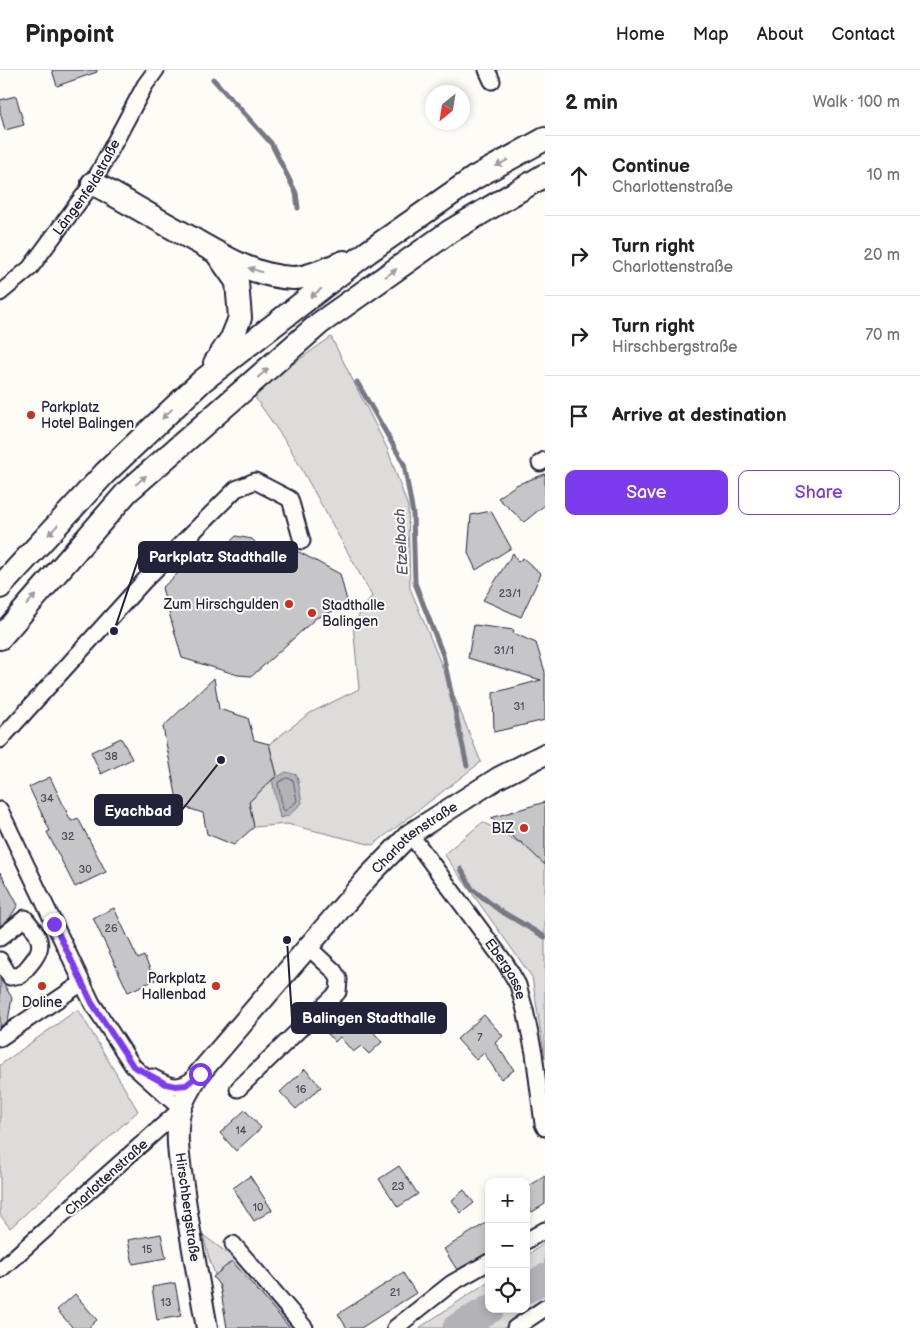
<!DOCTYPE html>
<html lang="en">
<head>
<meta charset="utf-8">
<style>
  :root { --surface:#fff; --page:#f6f6f6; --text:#202124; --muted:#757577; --line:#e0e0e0; --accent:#7c3aed }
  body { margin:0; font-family:"Balsamiq Sans",sans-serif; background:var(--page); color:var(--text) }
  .controls { position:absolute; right:15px; bottom:15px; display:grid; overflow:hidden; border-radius:10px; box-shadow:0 2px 8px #0003 }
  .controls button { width:45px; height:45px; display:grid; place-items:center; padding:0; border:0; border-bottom:1px solid var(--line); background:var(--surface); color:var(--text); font:25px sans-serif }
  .compass { position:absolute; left:425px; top:15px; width:45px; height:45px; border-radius:50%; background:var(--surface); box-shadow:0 2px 8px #0003; rotate:210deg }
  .stop { position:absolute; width:15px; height:15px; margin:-11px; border:4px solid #7c3aed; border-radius:50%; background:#fff }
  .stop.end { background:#7c3aed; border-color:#fff; box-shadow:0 1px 5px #0008 }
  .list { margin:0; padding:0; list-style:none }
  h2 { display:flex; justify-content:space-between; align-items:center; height:65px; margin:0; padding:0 20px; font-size:21px }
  h2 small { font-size:16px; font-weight:400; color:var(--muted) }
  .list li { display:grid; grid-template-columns:32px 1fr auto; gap:15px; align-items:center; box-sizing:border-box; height:80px; padding:0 20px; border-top:1px solid var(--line) }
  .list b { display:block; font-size:19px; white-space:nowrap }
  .list p { margin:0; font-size:16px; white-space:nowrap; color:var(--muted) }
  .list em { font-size:16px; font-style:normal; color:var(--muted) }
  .actions { display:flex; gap:10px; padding:15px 20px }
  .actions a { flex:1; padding:11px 0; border:1px solid var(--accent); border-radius:10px; text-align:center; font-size:18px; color:var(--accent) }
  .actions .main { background:var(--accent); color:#fff }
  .icon { flex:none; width:28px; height:28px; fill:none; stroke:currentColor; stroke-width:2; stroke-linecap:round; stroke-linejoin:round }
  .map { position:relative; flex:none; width:545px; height:1258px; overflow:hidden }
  header { display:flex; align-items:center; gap:30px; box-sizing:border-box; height:70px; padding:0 25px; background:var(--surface); border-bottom:1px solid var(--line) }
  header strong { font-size:24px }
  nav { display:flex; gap:28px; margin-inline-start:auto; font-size:18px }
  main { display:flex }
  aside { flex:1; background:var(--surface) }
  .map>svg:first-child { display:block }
  .green { fill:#dddcdb; stroke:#807f8b }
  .water { fill:#b2b2b7; stroke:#787885 }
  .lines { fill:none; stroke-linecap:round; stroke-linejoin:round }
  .shore { stroke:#5c5c6d; stroke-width:1 }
  .stream { stroke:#787885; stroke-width:5 }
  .river { stroke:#b2b2b7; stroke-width:29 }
  .building { fill:#c6c6c8; stroke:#22223b }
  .minor-casing { stroke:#22223b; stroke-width:19 }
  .major-casing { stroke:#22223b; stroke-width:24 }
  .highway-casing { stroke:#22223b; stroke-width:26 }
  .minor { stroke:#fdfcf7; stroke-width:15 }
  .major { stroke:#fdfcf7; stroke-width:20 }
  .highway { stroke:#fdfcf7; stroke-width:22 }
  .oneway { fill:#9a9aa2 }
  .route { stroke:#7c3aed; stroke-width:6 }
  .poi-dot { fill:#c8321e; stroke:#fdfcf7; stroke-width:2 }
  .labels { text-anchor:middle; stroke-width:4; stroke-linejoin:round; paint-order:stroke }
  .number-label { font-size:11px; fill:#4b4b5e }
  .street-label { font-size:14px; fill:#22223b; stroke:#fdfcf7 }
  .poi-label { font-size:14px; fill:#22223b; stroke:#fdfcf7; text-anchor:end }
  .water-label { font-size:15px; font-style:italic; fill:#545466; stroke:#fdfcf7 }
  .leader { fill:none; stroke:#22223b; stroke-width:2 }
  .callout-dot { fill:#22223b; stroke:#fdfcf7; stroke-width:2 }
  .callout { fill:#22223b; stroke:#22223b; stroke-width:2 }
  .callout-label { font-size:15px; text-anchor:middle; font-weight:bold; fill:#fff }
</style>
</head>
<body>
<header>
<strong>Pinpoint</strong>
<nav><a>Home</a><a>Map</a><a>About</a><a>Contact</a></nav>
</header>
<main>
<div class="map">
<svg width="545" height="1258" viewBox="0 0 545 1258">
  <rect width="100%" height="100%" fill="#fdfcf7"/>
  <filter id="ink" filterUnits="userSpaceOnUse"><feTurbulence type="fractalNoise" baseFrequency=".02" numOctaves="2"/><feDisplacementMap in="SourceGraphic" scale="10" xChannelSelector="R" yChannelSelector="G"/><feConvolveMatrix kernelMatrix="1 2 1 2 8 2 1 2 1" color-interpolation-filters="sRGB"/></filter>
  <g filter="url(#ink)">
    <!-- green -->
    <path class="green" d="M331,267L387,378L408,437L410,518L481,692L373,775L287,754L254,757L249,732L277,705L269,674L310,643L359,619L353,554L372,526L290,378L252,323Z
      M483,752L518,772L534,769L545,795V988L532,907L444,784Z
      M78,939L138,1041L10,1158L0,1145V995Z
      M203,1165L234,1188L292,1258H234L209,1188Z
      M545,1173V1238L517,1258H419L489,1211V1239H526V1186Z"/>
    <!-- water -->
    <path class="water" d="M286,702L297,705L302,733L288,746L280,748L272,710Z"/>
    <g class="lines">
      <!-- shore -->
      <path class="shore" d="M287,708L293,710L297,731L285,741L283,739L278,713Z"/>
      <!-- stream -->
      <path class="stream" d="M213,9L271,73L296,123L298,138
        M357,312L404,394L413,444L415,513L443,585L467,696
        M461,799L472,819L499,840L545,867"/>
      <!-- river -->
      <path class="river" d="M526,1219L545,1208
        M457,1258L490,1239"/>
    </g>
    <!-- building -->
    <path class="building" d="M52,0H97V2L57,16Z
      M16,26L24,55L5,60L0,42V30Z
      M545,404V435L524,452L498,428L516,415Z
      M491,441L511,478L476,500L468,483L471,445Z
      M236,466L252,469L260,477L299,482L340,504L348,535L316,548L252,606L238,605L182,588L162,518L201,482L216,486Z
      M513,483L518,492L523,488L541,504L521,547L483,530Z
      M474,555L514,560L513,563L536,573L545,602V650L494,662L493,623L541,610L468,588Z
      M214,608L219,639L248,648L254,670L269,674L277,705L249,732L254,757L234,775L207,764L203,743L178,735L163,657Z
      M121,668L132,689L101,704L91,682Z
      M50,707L71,751L78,748L106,802L75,817L47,762L50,761L29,717Z
      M545,732V795L521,772H519L491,748Z
      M0,802L18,835L9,849L0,856Z
      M114,838L138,889L144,886L155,910L128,922L93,848Z
      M0,908L12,928L8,951L0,957Z
      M350,942L361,954L364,951L382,972L369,984L361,976L353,982L340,967L335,972L327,963Z
      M484,945L503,966L495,973L514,1000L501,1009L484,983L476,990L457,969Z
      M305,999L321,1017L296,1039L280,1022Z
      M245,1040L261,1058L236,1081L220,1063Z
      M399,1096L418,1124L398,1137L379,1109Z
      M250,1106L272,1140L254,1151L233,1118Z
      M545,1106V1134L532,1142L526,1133V1118Z
      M464,1120L474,1133L461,1143L452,1130Z
      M489,1151V1182L457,1200L444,1179Z
      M161,1164L166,1188L133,1194L128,1170Z
      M232,1191L290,1258H227L220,1216L213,1207Z
      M403,1203L416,1223L361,1258H347L338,1244Z
      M175,1213L181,1246L157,1250L152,1217Z
      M75,1224L97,1250L88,1258H73L57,1240Z"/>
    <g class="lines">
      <!-- minor casing -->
      <g class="minor-casing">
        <g id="minor">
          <path d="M487,0L492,11"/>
          <path id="s1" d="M0,223L30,198L93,113L145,15L156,0"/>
          <path d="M540,393L545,390"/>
          <path d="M0,670L144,511L236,419L255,411L290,429L302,471"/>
          <path d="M0,740L92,933L133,996L181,1039L0,1200"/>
          <path id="s2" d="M410,764L506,894L518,915L525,940L534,983L543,1054L545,1058"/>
          <path d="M0,868L25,848C48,875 42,881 21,905L10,907L0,890"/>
          <path d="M0,968L82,913"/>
          <path d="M152,1007C171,1017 178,1021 196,1007"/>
          <path d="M238,1019L338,922L339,909L334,901L308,877"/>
          <path d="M526,1171L545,1160"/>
          <path d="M233,1174L305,1258"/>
          <path d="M395,1258L452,1213L489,1192"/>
          <path d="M515,1258L545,1238"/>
        </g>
      </g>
      <!-- major casing -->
      <g class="major-casing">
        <g id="major">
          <path id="s3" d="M207,1258C199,1213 190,1167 184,1122C180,1095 174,1064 181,1038C185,1025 192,1015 199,1004L368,807L410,764L498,708L545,684"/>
        </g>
      </g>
      <!-- highway casing -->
      <g class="highway-casing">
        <path id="highway" d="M93,113C122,129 151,146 180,162C215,181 252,207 293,208C309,208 328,198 344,192
          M215,293L232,268L240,248L237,212L218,185
          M0,517L105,403L202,311L368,182L474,108L545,69
          M0,568L127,422L320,253L449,162L545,105"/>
      </g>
      <!-- minor -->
      <use href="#minor" class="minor"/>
      <!-- major -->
      <use href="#major" class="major"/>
      <!-- highway -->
      <use href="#highway" class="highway"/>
    </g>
    <!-- one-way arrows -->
    <defs><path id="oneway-solid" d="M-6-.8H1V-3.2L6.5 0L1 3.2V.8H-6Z" transform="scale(1.25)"/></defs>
    <g class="oneway">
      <use href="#oneway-solid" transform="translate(502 93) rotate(151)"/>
      <use href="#oneway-solid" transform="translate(255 200) rotate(-162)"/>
      <use href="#oneway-solid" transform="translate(391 203) rotate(-35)"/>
      <use href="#oneway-solid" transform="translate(316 223) rotate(142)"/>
      <use href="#oneway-solid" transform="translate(263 303) rotate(-41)"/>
      <use href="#oneway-solid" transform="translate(167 344) rotate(136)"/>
      <use href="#oneway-solid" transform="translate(141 410) rotate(-41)"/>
      <use href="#oneway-solid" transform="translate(53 460) rotate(133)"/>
      <use href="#oneway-solid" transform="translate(31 530) rotate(-48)"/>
    </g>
  </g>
  <g class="lines" filter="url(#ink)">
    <!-- route -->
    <path class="route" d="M54,854L92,933L133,996L166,1014L176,1016L186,1015L200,1004"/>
  </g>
  <!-- markers -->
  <g class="poi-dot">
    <circle cx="31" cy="345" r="5"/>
    <circle cx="289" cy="534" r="5"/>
    <circle cx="312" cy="543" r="5"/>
    <circle cx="524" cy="758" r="5"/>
    <circle cx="42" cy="916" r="5"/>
    <circle cx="216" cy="916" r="5"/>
  </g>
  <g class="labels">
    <!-- number labels -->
    <g class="number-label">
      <text x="510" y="527">23/1</text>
      <text x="504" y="584">31/1</text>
      <text x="519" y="640">31</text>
      <text x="111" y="690">38</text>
      <text x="47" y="732">34</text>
      <text x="68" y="770">32</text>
      <text x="85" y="803">30</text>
      <text x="111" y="862">26</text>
      <text x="480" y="971">7</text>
      <text x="301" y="1023">16</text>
      <text x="241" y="1064">14</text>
      <text x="398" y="1120">23</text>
      <text x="258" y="1141">10</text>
      <text x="147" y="1183">15</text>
      <text x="395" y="1226">21</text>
      <text x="166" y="1236">13</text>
    </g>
    <!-- street labels -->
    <g class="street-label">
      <text dy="5" stroke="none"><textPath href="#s1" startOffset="138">Längenfeldstraße</textPath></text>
      <text dy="5" stroke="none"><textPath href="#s3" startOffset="582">Charlottenstraße</textPath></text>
      <text dy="5" stroke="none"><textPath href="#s2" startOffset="166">Ebergasse</textPath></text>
      <text transform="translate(106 1107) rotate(-42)" y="5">Charlottenstraße</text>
      <text transform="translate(188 1137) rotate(82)" y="5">Hirschbergstraße</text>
    </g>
    <!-- poi labels -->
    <g class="poi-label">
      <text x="41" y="342" text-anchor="start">Parkplatz<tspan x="41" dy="16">Hotel Balingen</tspan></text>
      <text x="279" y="539">Zum Hirschgulden</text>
      <text x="322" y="540" text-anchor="start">Stadthalle<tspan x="322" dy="16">Balingen</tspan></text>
      <text x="514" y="763">BIZ</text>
      <text x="206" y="913">Parkplatz<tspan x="206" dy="16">Hallenbad</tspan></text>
      <text x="42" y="937" text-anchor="middle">Doline</text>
    </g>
    <!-- water labels -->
    <g class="water-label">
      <text transform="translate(401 472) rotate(-93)" y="5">Etzelbach</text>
    </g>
  </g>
  <!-- callouts -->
  <path class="leader" d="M114 561L139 487M221 690L182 740M287 870L292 948"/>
  <g class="callout-dot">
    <circle cx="114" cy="561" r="5"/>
    <circle cx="221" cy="690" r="5"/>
    <circle cx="287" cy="870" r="5"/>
  </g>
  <g class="callout">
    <rect x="139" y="472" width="158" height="30" rx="5"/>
    <rect x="95" y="725" width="87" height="30" rx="5"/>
    <rect x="292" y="933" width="154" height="30" rx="5"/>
  </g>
  <g class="callout-label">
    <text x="218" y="492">Parkplatz Stadthalle</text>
    <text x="138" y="746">Eyachbad</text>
    <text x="369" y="953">Balingen Stadthalle</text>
  </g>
</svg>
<div class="controls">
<button>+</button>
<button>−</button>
<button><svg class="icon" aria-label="locate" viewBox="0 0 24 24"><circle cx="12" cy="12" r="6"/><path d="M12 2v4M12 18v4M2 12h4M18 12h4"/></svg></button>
</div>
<svg class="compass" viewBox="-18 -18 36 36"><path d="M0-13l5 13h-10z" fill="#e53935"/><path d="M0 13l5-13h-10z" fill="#757577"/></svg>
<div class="stop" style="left:200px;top:1004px"></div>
<div class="stop end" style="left:54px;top:854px"></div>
</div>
<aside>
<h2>2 min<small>Walk · 100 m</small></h2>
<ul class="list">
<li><svg class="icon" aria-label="ahead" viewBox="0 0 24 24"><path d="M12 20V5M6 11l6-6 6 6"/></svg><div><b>Continue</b><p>Charlottenstraße</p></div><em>10 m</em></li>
<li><svg class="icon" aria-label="right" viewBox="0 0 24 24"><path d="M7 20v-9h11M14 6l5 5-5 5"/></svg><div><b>Turn right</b><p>Charlottenstraße</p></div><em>20 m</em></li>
<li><svg class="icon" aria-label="right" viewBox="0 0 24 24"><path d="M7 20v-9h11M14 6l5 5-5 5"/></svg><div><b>Turn right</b><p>Hirschbergstraße</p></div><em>70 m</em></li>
<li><svg class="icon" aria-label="arrive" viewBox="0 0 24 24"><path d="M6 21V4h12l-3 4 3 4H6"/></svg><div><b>Arrive at destination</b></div></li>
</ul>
<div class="actions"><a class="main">Save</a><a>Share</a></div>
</aside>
</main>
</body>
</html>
